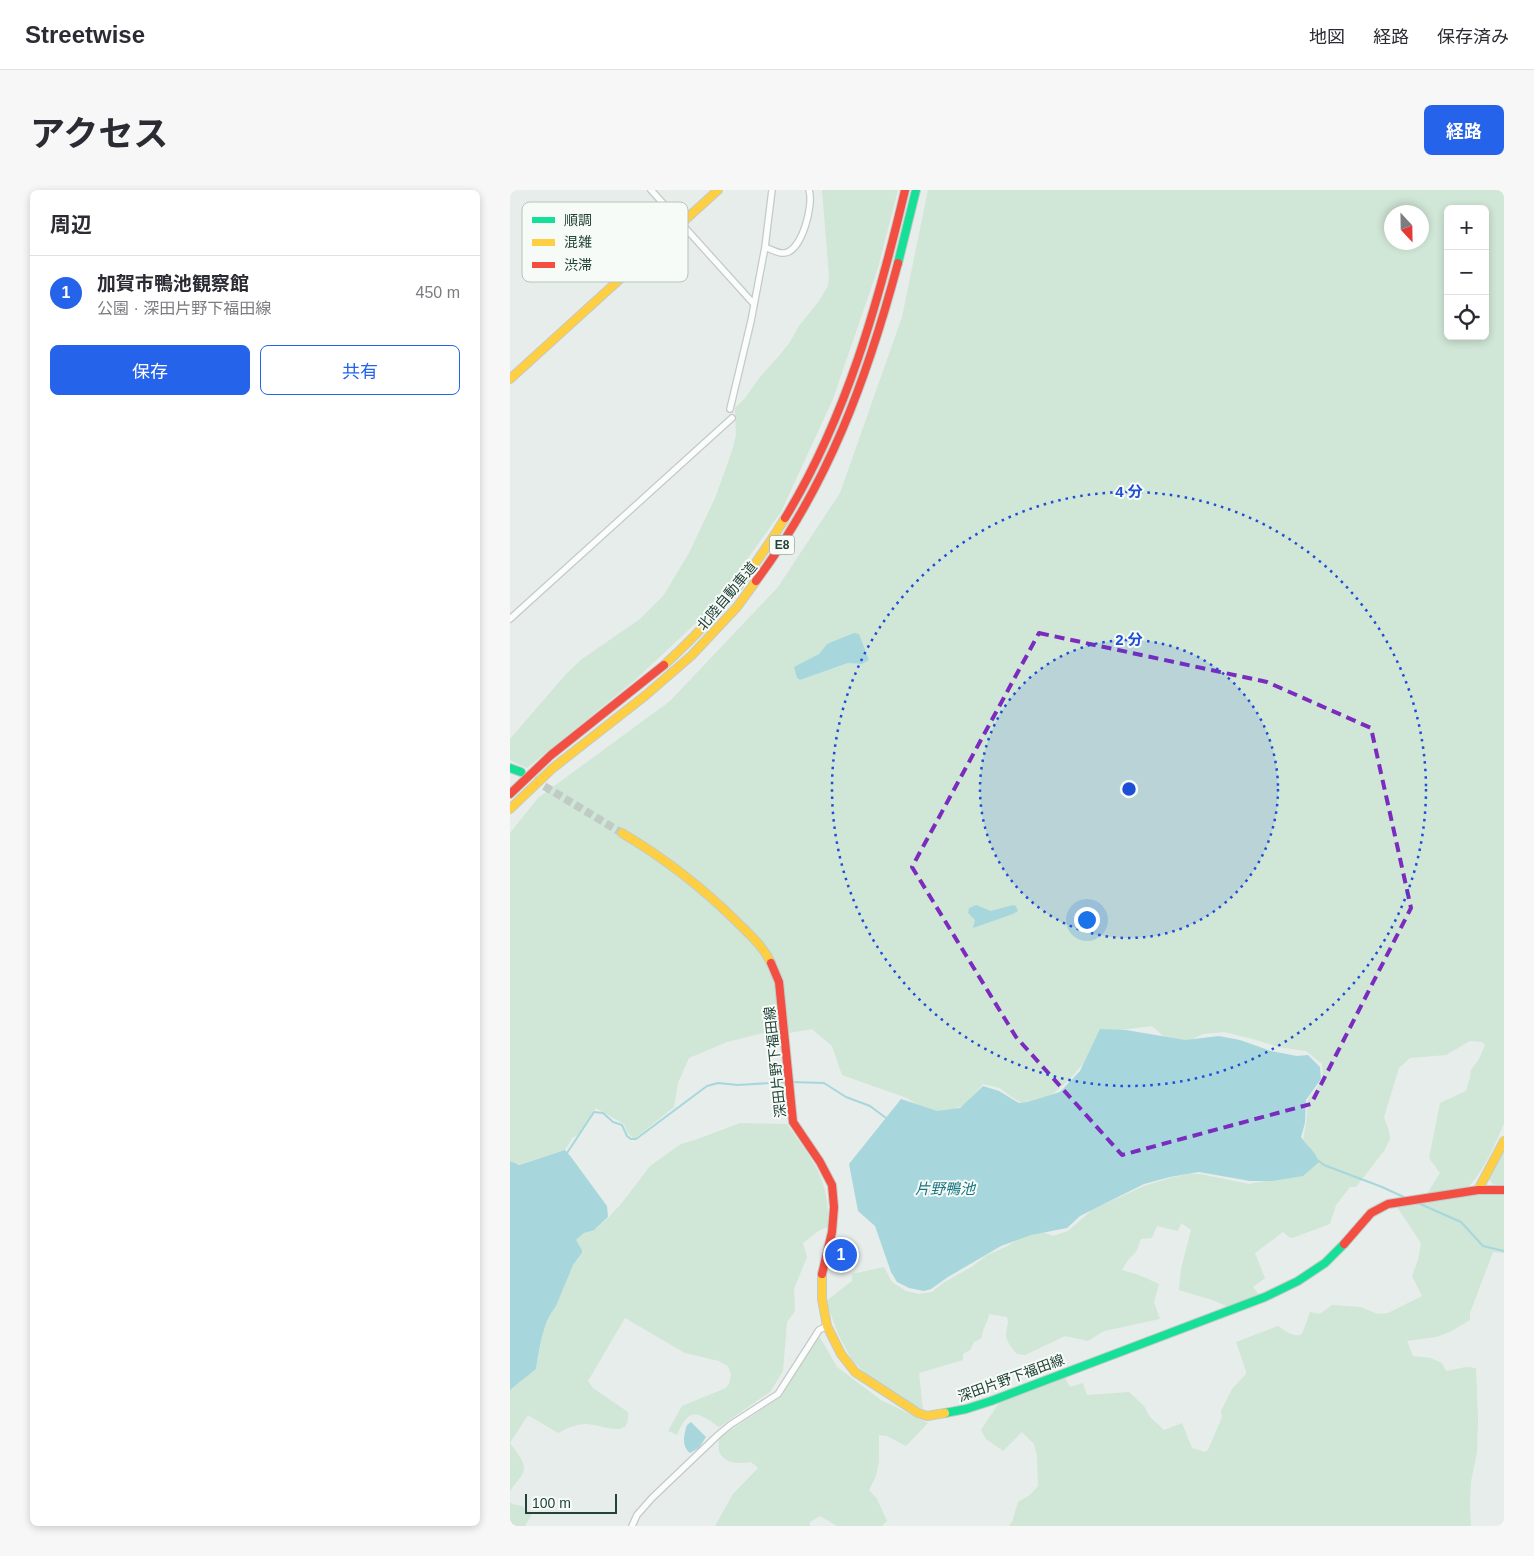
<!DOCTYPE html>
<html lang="ja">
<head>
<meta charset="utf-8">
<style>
  :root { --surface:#fff; --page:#f7f7f7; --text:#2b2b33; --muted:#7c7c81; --line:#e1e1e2; --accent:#2563eb }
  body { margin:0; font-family:Arial,"Noto Sans JP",sans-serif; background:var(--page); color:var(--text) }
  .controls { position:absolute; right:15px; top:15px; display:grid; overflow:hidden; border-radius:8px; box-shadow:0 2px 8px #0003 }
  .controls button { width:45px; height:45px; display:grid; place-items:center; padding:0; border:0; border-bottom:1px solid var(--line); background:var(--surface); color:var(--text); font:25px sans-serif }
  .compass { position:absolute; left:874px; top:15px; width:45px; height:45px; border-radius:50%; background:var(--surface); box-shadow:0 2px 8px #0003; rotate:158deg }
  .scale { position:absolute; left:15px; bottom:12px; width:92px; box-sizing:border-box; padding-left:5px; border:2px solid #234238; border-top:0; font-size:14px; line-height:18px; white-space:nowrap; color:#234238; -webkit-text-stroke:4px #f6fbf8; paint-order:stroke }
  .you { position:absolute; left:576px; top:729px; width:18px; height:18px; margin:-12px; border:4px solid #fff; border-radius:50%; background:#1a73e8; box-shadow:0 0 0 8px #1a73e833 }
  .badge { display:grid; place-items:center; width:32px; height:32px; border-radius:50%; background:var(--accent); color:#fff; font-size:16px; font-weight:700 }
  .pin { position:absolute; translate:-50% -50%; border:2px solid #fff; box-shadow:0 1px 5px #0006 }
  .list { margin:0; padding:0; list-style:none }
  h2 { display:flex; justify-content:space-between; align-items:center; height:65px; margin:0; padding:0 20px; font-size:21px }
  h2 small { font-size:16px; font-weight:400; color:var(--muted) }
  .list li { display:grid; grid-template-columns:32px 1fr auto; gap:15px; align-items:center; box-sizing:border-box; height:75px; padding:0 20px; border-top:1px solid var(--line) }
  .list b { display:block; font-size:19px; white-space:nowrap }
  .list p { margin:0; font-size:16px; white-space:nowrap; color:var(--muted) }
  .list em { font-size:16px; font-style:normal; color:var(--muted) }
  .actions { display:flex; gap:10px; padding:15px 20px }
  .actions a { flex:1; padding:11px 0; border:1px solid var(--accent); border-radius:8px; text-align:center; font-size:18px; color:var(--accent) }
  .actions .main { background:var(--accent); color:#fff }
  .icon { flex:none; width:28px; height:28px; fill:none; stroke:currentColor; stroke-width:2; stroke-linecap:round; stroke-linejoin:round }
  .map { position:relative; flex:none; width:994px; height:1336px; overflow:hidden; border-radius:8px }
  header { display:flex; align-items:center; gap:30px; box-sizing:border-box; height:70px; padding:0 25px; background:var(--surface); border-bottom:1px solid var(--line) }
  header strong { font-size:24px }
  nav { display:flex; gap:28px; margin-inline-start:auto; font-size:18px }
  .intro { display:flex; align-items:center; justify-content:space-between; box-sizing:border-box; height:120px; padding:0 30px }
  h1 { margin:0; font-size:35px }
  .button { padding:12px 22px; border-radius:8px; background:var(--accent); color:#fff; font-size:18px; font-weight:700 }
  main { display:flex; gap:30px; padding:0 30px }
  aside { flex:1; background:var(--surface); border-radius:8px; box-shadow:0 2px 8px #0003 }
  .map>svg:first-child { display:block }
  .green { fill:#d0e6d6; fill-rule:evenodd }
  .water { fill:#a7d7dc }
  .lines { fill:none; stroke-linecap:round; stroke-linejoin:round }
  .stream { stroke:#a7d7dc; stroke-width:2 }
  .secondary-tunnel { stroke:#c0cbc6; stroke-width:8; stroke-dasharray:8 4; stroke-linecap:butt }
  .street-casing { stroke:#c4cac7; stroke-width:8 }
  .fast-casing { stroke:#c3cac7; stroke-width:10 }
  .slow-casing { stroke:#c3cac7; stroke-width:10 }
  .jam-casing { stroke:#c3cac7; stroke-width:10 }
  .street { stroke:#fbfcfc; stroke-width:5.5 }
  .fast { stroke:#16e098; stroke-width:8 }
  .slow { stroke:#ffcf43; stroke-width:8 }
  .jam { stroke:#f24e42; stroke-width:8 }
  .marked { fill:none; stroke:#7b2cbf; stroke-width:4; stroke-dasharray:10 6; stroke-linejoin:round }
  .ring { fill:none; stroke:#1d4ed8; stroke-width:2.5; stroke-dasharray:2.5 5 }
  .labels { text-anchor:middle; stroke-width:4; stroke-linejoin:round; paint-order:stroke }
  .shield { fill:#f6fbf8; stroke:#627a72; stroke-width:1 }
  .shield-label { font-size:12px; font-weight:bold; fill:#234238 }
  .street-label { font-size:14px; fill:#234238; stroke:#f6fbf8 }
  .water-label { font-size:15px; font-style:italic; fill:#197682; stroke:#f6fbf8 }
  .key { fill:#f6fbf8; stroke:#b7c4be; stroke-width:1 }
  .key-label { font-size:14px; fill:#234238 }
  .centre { fill:#1d4ed8; stroke:#f6fbf8; stroke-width:2.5 }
  .ring-label { font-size:15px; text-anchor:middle; font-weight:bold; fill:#1d4ed8; stroke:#f6fbf8; stroke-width:4; stroke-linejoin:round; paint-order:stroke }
</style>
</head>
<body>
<header>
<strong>Streetwise</strong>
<nav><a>地図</a><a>経路</a><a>保存済み</a></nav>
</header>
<div class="intro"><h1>アクセス</h1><a class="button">経路</a></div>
<main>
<aside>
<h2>周辺<small></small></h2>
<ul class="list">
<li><span class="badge">1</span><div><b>加賀市鴨池観察館</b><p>公園 · 深田片野下福田線</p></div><em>450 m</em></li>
</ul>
<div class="actions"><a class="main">保存</a><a>共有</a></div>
</aside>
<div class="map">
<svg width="994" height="1336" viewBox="0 0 994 1336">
  <rect width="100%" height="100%" fill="#e7edea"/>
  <!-- green -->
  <path class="green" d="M312,0H388L368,78L323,209L271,322L202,418L125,490L17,578L0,570V549L56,484L72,469L130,429L153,406L179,363L205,308L222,261L226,245L225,218L235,208L250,187L269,166L280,152L289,136L309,111L318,96L319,86Z
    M418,0H994V933C989,947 969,991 956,998C952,1000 924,1003 917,1004L930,983L919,968L930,913L956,901L960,888L961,880L969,869L975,855L972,852L960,851L936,865L900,868L889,878L874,927L879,941L880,949L874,961L846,997H840L826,1015L820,1034L782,1048L779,1047L773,1042L745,1063L755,1088L743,1097L749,1105L719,1117L702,1110L669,1100L671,1079L681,1040L671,1033L668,1041L647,1036L642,1048L631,1049L626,1062L618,1070L612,1080L629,1085L649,1094L644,1112L650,1129L594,1141L578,1151L555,1146L515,1165L507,1164C502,1158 495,1150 496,1143C497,1136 499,1134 497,1127L479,1124C478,1133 472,1139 472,1147L470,1149L464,1152L460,1160L453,1164V1170L409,1183L413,1220L366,1192L343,1172L328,1144L316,1111L342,1091V1084L374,1077L382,1092L396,1101L409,1104L422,1102L433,1093L463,1076L477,1065L498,1056L511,1046L528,1040L543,1046L558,1041L582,1020L634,996L660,988L679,984H690L739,994L779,986L792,956L796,934L798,910L813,889L812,874L796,861L768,857L743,849L714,842L693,844L672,854L661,853L642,836L602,841L558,891L534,911L516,915L500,906L490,898L473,894L454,915L435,923L422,925L397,908L332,885L322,856L302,839L279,843L269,839L217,852L179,868L168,893L164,917L124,949L117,942L114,934L86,918L68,945L62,948L55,960L7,975L0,971V643L28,608L160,511L268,397L330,303L392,127ZM938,19H975V146H938ZM882,22H912V52H882ZM349,444L358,469L352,474L338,473L290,490L287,488L285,477L310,464L317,454Z
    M230,933L277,934C303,971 320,989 318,1037L310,1040L293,1053L297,1067L284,1099L285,1121L277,1132L273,1181L260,1202L209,1237C189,1223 179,1215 167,1245L158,1241L172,1216L216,1198L219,1194L221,1185L218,1176L209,1171L175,1163L115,1128L78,1191L83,1198L118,1222C121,1252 91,1233 74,1234C64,1235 57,1238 48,1243L18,1225L0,1253C6,1262 19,1275 12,1285C8,1291 3,1295 0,1302V1200L26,1179L33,1141L63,1075L71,1065V1058L65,1051L74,1043L87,1038L98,1028L111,1014L140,976L171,954L185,950Z
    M994,960V997L983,994L978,988Z
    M976,1004L994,1005V1063L983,1062L960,1123V1130L940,1142L926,1147L897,1151L903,1166L921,1168L932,1173L936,1181L956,1177L966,1178L968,1228L967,1262L961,1292L960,1314L961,1336H499L502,1332L508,1312L520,1305L528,1296L527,1266L524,1254L512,1242L493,1261L476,1249L471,1240L491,1210L554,1186L560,1197L573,1193L577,1205L619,1202L634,1216L640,1227L654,1240L672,1233L682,1258L695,1262L698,1260L712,1227L711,1221L722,1199L736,1184V1181L726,1152L768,1136C776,1141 783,1148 792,1144L800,1122L810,1124L822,1115L850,1117L868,1124L878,1123L912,1106L902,1086L908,1070L911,1053L887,1017L888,1015L914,1010Z
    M308,1144L327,1177L371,1210L418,1233L396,1256L377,1246L369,1245V1271L366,1286L359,1300L367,1309L377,1331L372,1336H327L310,1326L300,1332V1336H205L223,1304L248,1278L241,1272C229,1274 214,1274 209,1261C208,1257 209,1252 209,1248L272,1206Z
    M0,1312L2,1314L12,1316L22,1324L15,1336H0Z"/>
  <!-- water -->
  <path class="water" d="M344,443L349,444L359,470L352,474L338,473L290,490L287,488L284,477L309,464L317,454Z
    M466,715L481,721L503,715L506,716L508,721L503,724L463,738L465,730L458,723L459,718Z
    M590,839L616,840L675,850L709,846L730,850L761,861L787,866L798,865L810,877L811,889L796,910L795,933L791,947C798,958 804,959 809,972L793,986L762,991H740L689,982L660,987L634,994L570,1026L557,1038L521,1045L491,1056L438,1087L421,1099L414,1101L399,1098L387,1092L381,1082L365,1036L348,1021L339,974L391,909L427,921L450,918L473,896L489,901L509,913L518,912L550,902L570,881Z
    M55,960L61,967L97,1016L98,1027L84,1040L74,1043L66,1050L72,1060V1063L63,1075L46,1116C32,1134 30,1157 26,1179L0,1200V971L9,975Z
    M181,1232L196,1247L189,1258L180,1263C171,1256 174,1244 177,1235Z"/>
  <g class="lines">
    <!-- stream -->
    <path class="stream" d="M281,892L314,893L336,907L360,916L376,928
      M57,963L84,922L93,923L103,932L112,935L117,946L121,949H126L197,896L208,893L228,895L276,892
      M809,971L814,975L872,997L896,1008
      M908,1013L951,1032L973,1056L994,1061"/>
    <!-- secondary-tunnel -->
    <path class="secondary-tunnel" d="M24,590L112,643"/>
    <!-- street casing -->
    <g class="street-casing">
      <path id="street" d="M141,0L243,113
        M255,57C260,59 269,64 274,63C292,62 304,14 299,0
        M220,219L241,131L255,57L262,0
        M0,429L222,228
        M122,1336L127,1325L142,1308L208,1245L220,1235L268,1204L309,1140L317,1136"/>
    </g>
    <!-- fast casing -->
    <g class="fast-casing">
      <path id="fast" d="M388,73L406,0
        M0,578L11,582
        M435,1223L456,1219L481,1211L755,1107L788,1091L815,1073L834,1054"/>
    </g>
    <!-- slow casing -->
    <g class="slow-casing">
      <path id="slow" d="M0,189L208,0
        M154,475C202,432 242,383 275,328
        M0,619L43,578L136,505L181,466L227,417L246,391
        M112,643C154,668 192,697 227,732C240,745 253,756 261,773
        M968,1000L994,951
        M312,1084V1109L317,1136L331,1164L345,1182L408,1223L417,1226L435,1223"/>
    </g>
    <!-- jam casing -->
    <g class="jam-casing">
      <path id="jam" d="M275,328C336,228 368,114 395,0
        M246,391C318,295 357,189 388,73
        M0,604L41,565L154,475
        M261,773L269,792L283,932L310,972L322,995L324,1017L322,1042L312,1084
        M834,1054L861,1023L878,1014L968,1000H994"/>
    </g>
    <!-- street -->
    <use href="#street" class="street"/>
    <!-- fast -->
    <use href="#fast" class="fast"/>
    <!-- slow -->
    <use href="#slow" class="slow"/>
    <!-- jam -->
    <use href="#jam" class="jam"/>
  </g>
  <!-- marked area -->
  <path class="marked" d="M529,443L757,492L861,538L901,718L801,914L612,965L506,847L402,677Z"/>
  <!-- distance rings -->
  <circle cx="619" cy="599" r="149" fill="#1d4ed8" fill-opacity=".12"/>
  <g class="ring">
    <circle cx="619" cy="599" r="149"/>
    <circle cx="619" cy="599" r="297"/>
  </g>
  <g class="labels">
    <!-- shield labels -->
    <rect class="shield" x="259.5" y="345.5" width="25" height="19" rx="4"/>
    <g class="shield-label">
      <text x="272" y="359">E8</text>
    </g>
    <!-- street labels -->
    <g class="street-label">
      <text transform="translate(217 406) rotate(-50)" y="5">北陸自動車道</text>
      <text transform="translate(265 872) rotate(-96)" y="5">深田片野下福田線</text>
      <text transform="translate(501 1188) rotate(-20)" y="5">深田片野下福田線</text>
    </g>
    <!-- water labels -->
    <g class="water-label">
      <text x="435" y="1004">片野鴨池</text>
    </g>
  </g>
  <!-- legend -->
  <rect x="12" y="12" width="166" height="80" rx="8" class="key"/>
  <rect x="22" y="27" width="23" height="6" fill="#16e098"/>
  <rect x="22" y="49" width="23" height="7" fill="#ffcf43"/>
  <rect x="22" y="72" width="23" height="6" fill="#f24e42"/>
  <g class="key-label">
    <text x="54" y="35">順調</text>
    <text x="54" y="57">混雑</text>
    <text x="54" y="80">渋滞</text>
  </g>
  <circle cx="619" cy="599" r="8" class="centre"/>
  <g class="ring-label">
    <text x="619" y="307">4 分</text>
    <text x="619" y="455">2 分</text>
  </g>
</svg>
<div class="controls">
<button>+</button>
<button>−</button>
<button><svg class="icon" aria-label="locate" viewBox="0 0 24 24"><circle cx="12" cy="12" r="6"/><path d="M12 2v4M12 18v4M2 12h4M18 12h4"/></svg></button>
</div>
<svg class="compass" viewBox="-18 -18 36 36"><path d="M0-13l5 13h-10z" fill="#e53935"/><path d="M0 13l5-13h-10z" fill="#7c7c81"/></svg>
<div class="scale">100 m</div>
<div class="you"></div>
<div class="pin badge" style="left:331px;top:1065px">1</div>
</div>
</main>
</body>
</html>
